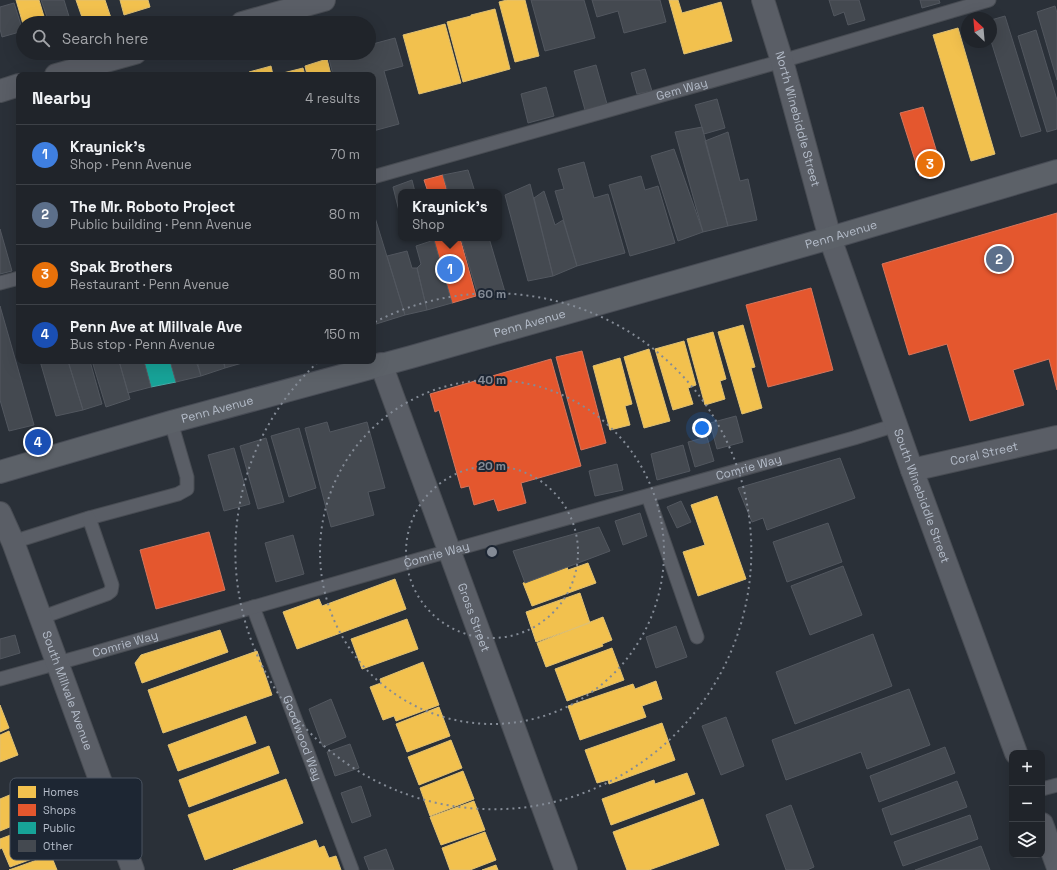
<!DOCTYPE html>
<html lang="en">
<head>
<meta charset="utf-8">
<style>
  :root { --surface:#20242a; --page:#2d3036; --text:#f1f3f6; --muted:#a2a4a8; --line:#3d4147; --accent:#8bbbb9 }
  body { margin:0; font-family:"Space Grotesk",sans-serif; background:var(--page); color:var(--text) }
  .controls { position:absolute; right:12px; bottom:12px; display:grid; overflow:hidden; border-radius:8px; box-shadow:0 4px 16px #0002 }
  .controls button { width:36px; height:36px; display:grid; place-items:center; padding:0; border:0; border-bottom:1px solid var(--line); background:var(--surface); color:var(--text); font:20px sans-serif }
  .compass { position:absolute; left:961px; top:12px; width:36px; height:36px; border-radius:50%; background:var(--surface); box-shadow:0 4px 16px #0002; rotate:334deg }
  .you { position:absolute; left:702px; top:428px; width:14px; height:14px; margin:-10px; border:3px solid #fff; border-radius:50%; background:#1a73e8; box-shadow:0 0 0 6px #1a73e833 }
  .badge { display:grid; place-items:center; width:26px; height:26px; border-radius:50%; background:var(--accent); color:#fff; font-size:13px; font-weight:700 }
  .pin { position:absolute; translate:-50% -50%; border:2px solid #fff; box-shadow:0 1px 4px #0006 }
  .popup { position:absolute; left:398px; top:189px; width:104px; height:52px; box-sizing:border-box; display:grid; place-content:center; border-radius:8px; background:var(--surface); filter:drop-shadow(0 1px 3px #0005); font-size:13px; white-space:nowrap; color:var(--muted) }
  .popup b { font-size:15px; color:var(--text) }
  .popup::after { content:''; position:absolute; left:50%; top:100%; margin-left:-8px; border:8px solid transparent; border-top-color:var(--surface) }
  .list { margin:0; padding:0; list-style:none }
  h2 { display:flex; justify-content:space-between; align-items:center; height:52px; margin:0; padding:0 16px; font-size:17px }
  h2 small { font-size:13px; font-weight:400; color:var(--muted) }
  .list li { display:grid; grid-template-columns:26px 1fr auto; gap:12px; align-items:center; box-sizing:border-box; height:60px; padding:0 16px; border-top:1px solid var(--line) }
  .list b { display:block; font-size:15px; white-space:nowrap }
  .list p { margin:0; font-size:13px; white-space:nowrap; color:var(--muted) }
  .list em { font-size:13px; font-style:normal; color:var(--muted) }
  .icon { flex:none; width:22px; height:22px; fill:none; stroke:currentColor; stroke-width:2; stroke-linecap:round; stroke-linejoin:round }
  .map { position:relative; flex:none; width:1057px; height:870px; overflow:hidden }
  .search { position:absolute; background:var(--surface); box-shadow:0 4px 16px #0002; left:16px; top:16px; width:360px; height:44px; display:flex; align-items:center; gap:10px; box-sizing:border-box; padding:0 14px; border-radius:22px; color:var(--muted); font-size:15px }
  .panel { position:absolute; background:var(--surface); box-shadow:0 4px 16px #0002; left:16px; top:72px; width:360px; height:292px; border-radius:8px }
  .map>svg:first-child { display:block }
  .homes { fill:#f2c14e; stroke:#dfc073 }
  .shops { fill:#e4572e; stroke:#d6755c }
  .public { fill:#17a398; stroke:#46aaa7 }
  .building { fill:#444950; stroke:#52575f }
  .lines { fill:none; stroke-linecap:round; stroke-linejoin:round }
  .service-casing { stroke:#484c53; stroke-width:15 }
  .minor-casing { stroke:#484c53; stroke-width:24 }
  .primary-casing { stroke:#484c55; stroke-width:24 }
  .service { stroke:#5a5e66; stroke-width:13 }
  .minor { stroke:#5a5e66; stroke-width:22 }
  .primary { stroke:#5c6168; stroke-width:22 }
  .ring { fill:none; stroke:#848b96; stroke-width:2; stroke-dasharray:2 4 }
  .labels { text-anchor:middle; stroke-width:4; stroke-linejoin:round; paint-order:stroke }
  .street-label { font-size:12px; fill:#b4bcc9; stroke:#1d2633 }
  .key { fill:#1d2633; stroke:#4a5360; stroke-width:1 }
  .key-label { font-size:11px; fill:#b4bcc9 }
  .centre { fill:#848b96; stroke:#1d2633; stroke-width:2 }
  .ring-label { font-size:12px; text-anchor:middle; font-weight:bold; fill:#848b96; stroke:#1d2633; stroke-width:4; stroke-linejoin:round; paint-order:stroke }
</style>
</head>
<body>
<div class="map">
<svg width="1057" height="870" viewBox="0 0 1057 870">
  <rect width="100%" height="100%" fill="#2a3038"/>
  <!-- homes -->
  <path class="homes" d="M16,0H39L46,23H23V24Z
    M76,0H105L111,18L94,23H84Z
    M120,0H148L150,7L124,15Z
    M507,0H525L539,56L515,62L499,2Z
    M669,0H678L682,13L721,2L732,41L684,54Z
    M495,9L510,69L463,82L447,22L471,16V15Z
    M445,24L461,83L419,94L403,35Z
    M958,28L995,154L971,161L933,35Z
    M327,59L331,75H307L305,66Z
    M271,66L273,75H250L249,72Z
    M303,68L305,75H279V74Z
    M743,325L755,367L751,368L762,408L742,414L718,332Z
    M713,332L726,379L720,381L725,399L705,405L687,339Z
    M684,341L696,385L688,388L693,404L673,410L655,349Z
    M649,349L670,421L644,428L624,357Z
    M620,358L632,404L625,406L630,425L610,430L593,366Z
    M717,496L746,579L698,596L683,552L705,545L691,505Z
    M588,563L596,583L532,606L523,583L567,567L568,570Z
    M395,579L406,609L297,649L283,612L319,599L322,606Z
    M580,593L590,623L536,642L526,612Z
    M603,617L612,640L602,644L603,646L546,667L537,643Z
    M407,619L418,649L362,669L351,639Z
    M220,630L228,652L142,683L135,663L141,655Z
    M612,648L624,680L567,701L555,669Z
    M257,651L272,695L163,733L148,690Z
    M423,662L439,705L396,721L394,716L383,720L370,687L381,683L380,679Z
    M656,681L662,699L642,706L646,717L580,740L568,706L633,684L635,689Z
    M0,705L9,728L0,732Z
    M439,707L450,736L407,752L396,724Z
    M246,716L256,743L178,771L168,745Z
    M662,723L675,760L609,784L608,780L597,783L585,750Z
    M9,731L18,755L0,762V735Z
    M451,740L462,768L419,785L408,757Z
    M269,746L279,773L189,807L179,780Z
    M463,771L474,799L430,816L420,788Z
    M687,773L695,794L611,825L602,799L654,780L655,784Z
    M286,779L303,823L205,860L188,815Z
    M29,787L39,815L0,831V799Z
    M703,799L719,845L649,870H627L613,832Z
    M474,801L485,830L441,845L430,817Z
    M40,824L51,852L10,867L2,848L0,849V839Z
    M485,832L496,860L470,870H450L442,848Z
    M316,840L319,848L324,846L329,858L336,856L341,870H233Z
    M51,855L57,870H9Z
    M496,865L498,870H482Z"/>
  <!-- shops -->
  <path class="shops" d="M923,107L942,169L920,176L900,113Z
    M443,175L447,192H428L424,180Z
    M1057,213V390L1049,359L1013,370L1024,405L970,421L947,344L909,355L882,264Z
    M433,238H460L476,296L452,303Z
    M811,288L833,370L768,387L746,305Z
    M582,351L606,443L581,450L556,357Z
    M551,359L581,466L521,483L526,503L498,511L494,499L474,505L469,486L461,488L439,410L435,412L430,394Z
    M209,532L225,590L156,609L140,550Z"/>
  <!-- public -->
  <path class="public" d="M144,361H170L176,382L151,387Z"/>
  <!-- building -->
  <path class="building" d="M41,0H64L71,23H49Z
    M531,0H584L595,38L545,51Z
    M592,0H660L666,22L624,33L618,11L597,17Z
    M829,0H859L865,20L848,25L844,12L834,16Z
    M920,0H939L940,3L922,8Z
    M14,3L23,31L2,37L0,29V7Z
    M1055,6L1057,13V80L1037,12Z
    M1005,16L1041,131L1021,137L991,41V20Z
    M1036,30L1057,100V129L1047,132L1018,36Z
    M395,38L403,66L384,71L399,124L373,131V75H333L329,59L344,55L343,53H369V45Z
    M596,65L607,104L585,110L574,71Z
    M645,69L652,91L637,94L631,73Z
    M546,87L554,116L528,123L521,94Z
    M717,99L725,128L704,134L695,105Z
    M702,127L728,226L703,232L675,132Z
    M728,132L740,181L748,179L757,220L728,226L705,141Z
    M674,149L703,232L678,241L651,156Z
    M584,162L594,198L608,194L625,253L577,266L555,191L564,189L558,169Z
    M468,170L475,192H448L443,175Z
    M641,176L645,190L658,186L675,243L630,256L609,185Z
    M412,180L415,192H401V219L393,187Z
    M530,184L553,276L528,281L505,195Z
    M544,191L555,225L563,220L577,266L553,276L534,198Z
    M373,211L405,315L373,325Z
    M0,229L12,271L0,274Z
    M461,238H489L505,292L479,299Z
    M434,240L452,303L427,310L417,268L421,264L416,246Z
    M407,251L412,268H417L427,310L405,315L387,256Z
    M0,306L34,425L9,431L0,400Z
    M40,361H68L83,410L56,416Z
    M68,361H90L102,404L83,410Z
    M92,361H119L130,399L106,407Z
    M119,361H144L151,387L128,393Z
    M170,361H196L201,376L176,382Z
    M197,361H223L225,368L201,376Z
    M224,361H249L225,368Z
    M736,416L743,442L717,449L710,423Z
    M327,422L330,432L367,422L385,488L368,492L374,515L331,527L305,428Z
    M299,428L316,488L289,497L271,436Z
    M707,437L714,461L695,467L688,442Z
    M266,438L284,502L258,509L240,446Z
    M683,445L690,471L657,480L651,454Z
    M234,448L250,504L224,511L208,455Z
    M840,458L855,498L767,530L763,518L752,522L738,488Z
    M617,464L623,490L595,496L589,471Z
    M681,501L691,522L677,528L667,507Z
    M640,513L647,536L623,545L615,521Z
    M828,523L842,562L787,582L773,542Z
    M599,527L610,551L525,583L513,551Z
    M293,535L304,574L276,582L265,543Z
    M843,566L862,615L810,635L791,586Z
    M676,626L687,657L656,668L646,637Z
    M873,634L892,686L795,724L776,672Z
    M15,635L20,653L0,659V639Z
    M909,689L930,745L867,769L861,752L786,780L772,740Z
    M331,699L346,737L323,747L309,709Z
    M726,717L744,766L721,775L702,726Z
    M350,744L359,768L335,776L327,752Z
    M945,747L955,773L879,802L870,776Z
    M957,781L967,807L891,835L882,809Z
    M361,786L371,816L352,823L341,793Z
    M791,805L814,867L807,870H786L766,815Z
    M970,815L978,839L903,866L894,842Z
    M981,846L990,870H915Z
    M386,849L394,870H369L364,857Z"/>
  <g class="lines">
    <!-- service casing -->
    <g class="service-casing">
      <g id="service">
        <path id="s1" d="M373,177L782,61L989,0"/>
        <path d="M0,283L19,278"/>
        <path d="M648,496L697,637"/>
        <path d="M13,542L89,518L178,494L187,489V477L171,422"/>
        <path id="s2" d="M253,607L352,870"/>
        <path d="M40,618L107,594L111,591L112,585L89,518"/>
        <path id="s3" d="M0,679L94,653L417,560L854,438L896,425"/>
        <path d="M1042,789L1057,785"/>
      </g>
    </g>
    <!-- minor casing -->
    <g class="minor-casing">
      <g id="minor">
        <path id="s4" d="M763,0L782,61L830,238L912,470L1016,753"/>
        <path d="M242,23L324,0"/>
        <path d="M56,75L135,53"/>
        <path d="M0,91L19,85"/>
        <path id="s5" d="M381,364L566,870"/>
        <path id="s6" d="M912,470L1057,437"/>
        <path id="s7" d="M0,513L13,542L133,870"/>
        <path d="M1042,824L1057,865"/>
      </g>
    </g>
    <!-- primary casing -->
    <g class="primary-casing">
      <g id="primary">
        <path id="s8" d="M0,472L171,422L411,357L830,238L1057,171"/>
      </g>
    </g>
    <!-- service -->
    <use href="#service" class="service"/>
    <!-- minor -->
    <use href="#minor" class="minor"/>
    <!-- primary -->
    <use href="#primary" class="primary"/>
  </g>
  <!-- distance rings -->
  <g class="ring">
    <circle cx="492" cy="552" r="86"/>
    <circle cx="492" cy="552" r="172"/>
    <path d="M375 322A258 258 0 1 1 318 362"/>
  </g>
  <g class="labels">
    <!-- street labels -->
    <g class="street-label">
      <text dy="4" stroke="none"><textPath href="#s1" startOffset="321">Gem Way</textPath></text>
      <text dy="4" stroke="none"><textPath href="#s4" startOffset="124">North Winebiddle Street</textPath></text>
      <text dy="4" stroke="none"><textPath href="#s8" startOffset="874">Penn Avenue</textPath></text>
      <text dy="4" stroke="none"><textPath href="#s8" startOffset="550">Penn Avenue</textPath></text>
      <text dy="4" stroke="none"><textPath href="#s8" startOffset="226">Penn Avenue</textPath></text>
      <text dy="4" stroke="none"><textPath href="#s6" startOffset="74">Coral Street</textPath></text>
      <text dy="4" stroke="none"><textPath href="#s3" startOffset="778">Comrie Way</textPath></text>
      <text dy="4" stroke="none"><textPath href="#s4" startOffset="521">South Winebiddle Street</textPath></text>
      <text dy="4" stroke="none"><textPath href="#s3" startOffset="454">Comrie Way</textPath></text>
      <text dy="4" stroke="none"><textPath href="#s5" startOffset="270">Gross Street</textPath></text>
      <text dy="4" stroke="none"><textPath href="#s3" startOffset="130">Comrie Way</textPath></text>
      <text dy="4" stroke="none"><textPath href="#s7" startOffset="190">South Millvale Avenue</textPath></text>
      <text dy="4" stroke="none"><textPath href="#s2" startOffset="140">Goodwood Way</textPath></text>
    </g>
  </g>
  <!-- legend -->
  <rect x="10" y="778" width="132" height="82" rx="6" class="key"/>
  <rect x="18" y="786" width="18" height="12" fill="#f2c14e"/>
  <rect x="18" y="804" width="18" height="12" fill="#e4572e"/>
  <rect x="18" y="822" width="18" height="12" fill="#17a398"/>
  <rect x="18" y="840" width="18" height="12" fill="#444950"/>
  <g class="key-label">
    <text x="43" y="796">Homes</text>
    <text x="43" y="814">Shops</text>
    <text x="43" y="832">Public</text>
    <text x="43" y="850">Other</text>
  </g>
  <circle cx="492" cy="552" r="6" class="centre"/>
  <g class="ring-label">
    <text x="492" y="298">60 m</text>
    <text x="492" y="384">40 m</text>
    <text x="492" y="470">20 m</text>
  </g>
</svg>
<div class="controls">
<button>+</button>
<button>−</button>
<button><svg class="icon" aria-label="layers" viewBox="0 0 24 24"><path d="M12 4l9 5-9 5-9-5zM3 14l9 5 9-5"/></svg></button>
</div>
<svg class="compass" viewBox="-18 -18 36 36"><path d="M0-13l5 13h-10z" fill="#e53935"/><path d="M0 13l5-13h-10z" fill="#a2a4a8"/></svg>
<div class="you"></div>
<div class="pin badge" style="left:450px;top:269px;background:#3f7fe0">1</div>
<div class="popup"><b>Kraynick's</b>Shop</div>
<div class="pin badge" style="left:999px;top:259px;background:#5c6f8a">2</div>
<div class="pin badge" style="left:930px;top:164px;background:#e8710a">3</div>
<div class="pin badge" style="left:38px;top:442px;background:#1a4fb4">4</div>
<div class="search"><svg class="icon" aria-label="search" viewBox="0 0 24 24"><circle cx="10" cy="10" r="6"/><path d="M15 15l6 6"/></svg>Search here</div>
<section class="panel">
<h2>Nearby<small>4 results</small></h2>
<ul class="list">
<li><span class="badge" style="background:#3f7fe0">1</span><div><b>Kraynick's</b><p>Shop · Penn Avenue</p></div><em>70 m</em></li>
<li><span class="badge" style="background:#5c6f8a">2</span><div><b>The Mr. Roboto Project</b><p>Public building · Penn Avenue</p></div><em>80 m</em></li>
<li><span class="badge" style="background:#e8710a">3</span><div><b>Spak Brothers</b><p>Restaurant · Penn Avenue</p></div><em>80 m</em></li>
<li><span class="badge" style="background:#1a4fb4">4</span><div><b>Penn Ave at Millvale Ave</b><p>Bus stop · Penn Avenue</p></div><em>150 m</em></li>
</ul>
</section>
</div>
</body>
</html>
